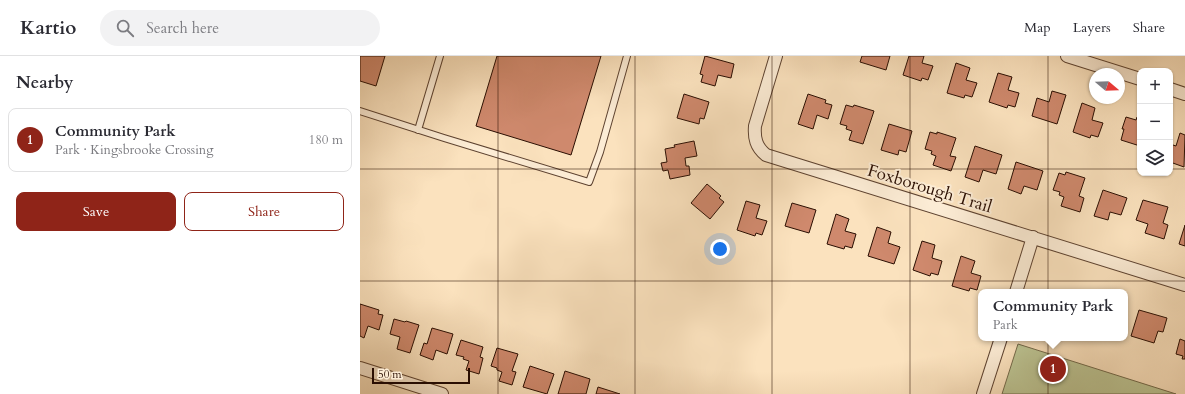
<!DOCTYPE html>
<html lang="en">
<head>
<meta charset="utf-8">
<style>
  :root { --surface:#fff; --page:#f2f2f3; --text:#2b2b33; --muted:#7c7c81; --line:#e1e1e2; --accent:#8f2418 }
  body { margin:0; font-family:Cardo,serif; background:var(--page); color:var(--text) }
  .controls { position:absolute; right:12px; top:12px; display:grid; overflow:hidden; border-radius:8px; box-shadow:0 1px 3px #0004 }
  .controls button { width:36px; height:36px; display:grid; place-items:center; padding:0; border:0; border-bottom:1px solid var(--line); background:var(--surface); color:var(--text); font:20px sans-serif }
  .compass { position:absolute; left:729px; top:12px; width:36px; height:36px; border-radius:50%; background:var(--surface); box-shadow:0 1px 3px #0004; rotate:109deg }
  .scale { position:absolute; left:12px; bottom:10px; width:98px; box-sizing:border-box; padding-left:4px; border:2px solid #2a0e02; border-top:0; font-size:11px; line-height:14px; white-space:nowrap; color:#2a0e02; -webkit-text-stroke:3px #fcecd5; paint-order:stroke }
  .you { position:absolute; left:360px; top:193px; width:14px; height:14px; margin:-10px; border:3px solid #fff; border-radius:50%; background:#1a73e8; box-shadow:0 0 0 6px #1a73e833 }
  .badge { display:grid; place-items:center; width:26px; height:26px; border-radius:50%; background:var(--accent); color:#fff; font-size:13px; font-weight:700 }
  .pin { position:absolute; translate:-50% -50%; border:2px solid #fff; box-shadow:0 1px 4px #0006 }
  .popup { position:absolute; left:618px; top:233px; width:150px; height:52px; box-sizing:border-box; display:grid; place-content:center; border-radius:8px; background:var(--surface); filter:drop-shadow(0 1px 3px #0005); font-size:13px; white-space:nowrap; color:var(--muted) }
  .popup b { font-size:15px; color:var(--text) }
  .popup::after { content:''; position:absolute; left:50%; top:100%; margin-left:-8px; border:8px solid transparent; border-top-color:var(--surface) }
  .list { margin:0; padding:0; list-style:none }
  h2 { display:flex; justify-content:space-between; align-items:center; height:52px; margin:0; padding:0 16px; font-size:17px }
  h2 small { font-size:13px; font-weight:400; color:var(--muted) }
  .list li { display:grid; grid-template-columns:26px 1fr auto; gap:12px; align-items:center; box-sizing:border-box; height:64px; margin:0 8px 8px; padding:0 8px; border:1px solid var(--line); border-radius:8px }
  .list b { display:block; font-size:15px; white-space:nowrap }
  .list p { margin:0; font-size:13px; white-space:nowrap; color:var(--muted) }
  .list em { font-size:13px; font-style:normal; color:var(--muted) }
  .actions { display:flex; gap:8px; padding:12px 16px }
  .actions a { flex:1; padding:9px 0; border:1px solid var(--accent); border-radius:8px; text-align:center; font-size:14px; color:var(--accent) }
  .actions .main { background:var(--accent); color:#fff }
  .icon { flex:none; width:22px; height:22px; fill:none; stroke:currentColor; stroke-width:2; stroke-linecap:round; stroke-linejoin:round }
  .map { position:relative; flex:none; width:825px; height:338px; overflow:hidden }
  header { display:flex; align-items:center; gap:24px; box-sizing:border-box; height:56px; padding:0 20px; background:var(--surface); border-bottom:1px solid var(--line) }
  header strong { font-size:19px }
  nav { display:flex; gap:22px; margin-inline-start:auto; font-size:14px }
  .search { width:280px; height:36px; background:var(--page); display:flex; align-items:center; gap:10px; box-sizing:border-box; padding:0 14px; border-radius:22px; color:var(--muted); font-size:15px }
  main { display:flex }
  aside { flex:1; background:var(--surface) }
  .map>svg:first-child { display:block }
  .green { fill:#bcc493; stroke:#73694a }
  .building { fill:#cf896d; stroke:#2a0e02 }
  .lines { fill:none; stroke-linecap:round; stroke-linejoin:round }
  .service-casing { stroke:#5e4331; stroke-width:8 }
  .minor-casing { stroke:#5e4331; stroke-width:14 }
  .service { stroke:#fcecd5; stroke-width:6 }
  .minor { stroke:#fcecd5; stroke-width:12 }
  .grid { fill:none; stroke:#2a0e02; stroke-width:1; stroke-opacity:0.55 }
  .labels { text-anchor:middle; stroke-width:4; stroke-linejoin:round; paint-order:stroke }
  .street-label { font-size:17px; fill:#2a0e02; stroke:#fcecd5 }
</style>
</head>
<body>
<header>
<strong>Kartio</strong>
<div class="search"><svg class="icon" aria-label="search" viewBox="0 0 24 24"><circle cx="10" cy="10" r="6"/><path d="M15 15l6 6"/></svg>Search here</div>
<nav><a>Map</a><a>Layers</a><a>Share</a></nav>
</header>
<main>
<aside>
<h2>Nearby<small></small></h2>
<ul class="list">
<li><span class="badge">1</span><div><b>Community Park</b><p>Park · Kingsbrooke Crossing</p></div><em>180 m</em></li>
</ul>
<div class="actions"><a class="main">Save</a><a>Share</a></div>
</aside>
<div class="map">
<svg width="825" height="338" viewBox="0 0 825 338">
  <rect width="100%" height="100%" fill="#fbe2be"/>
  <filter id="stains"><feTurbulence type="fractalNoise" baseFrequency=".005" numOctaves="4"/><feColorMatrix values="0 0 0 0 .2 0 0 0 0 .09 0 0 0 0 .02 0 0 0 .5 -.17"/></filter>
  <radialGradient id="worn" r=".72"><stop offset=".6" stop-color="#630" stop-opacity="0"/><stop offset="1" stop-color="#630" stop-opacity=".3"/></radialGradient>
  <!-- green -->
  <path class="green" d="M658,288L816,338H642Z"/>
  <!-- building -->
  <path class="building" d="M0,0H25L16,30L0,25Z
    M137,0H241L211,99L116,70Z
    M345,0L374,8L371,22L358,19L355,30L341,26L343,19L340,18Z
    M502,0H530L526,14L500,6Z
    M549,0H564L562,7L573,10L568,24L562,22L561,25L543,19Z
    M596,7L610,12L606,24L617,27L612,41L605,39L604,42L587,37Z
    M638,17L652,21L648,34L659,37L655,51L648,49L647,52L629,46Z
    M692,35L706,39L697,68L672,60L677,42L689,46Z
    M324,38L349,46L344,63L340,62L339,68L317,62Z
    M448,38L466,44L465,47L472,49L468,63L457,59L453,73L438,68Z
    M722,47L735,52L732,64L743,67L738,81L731,79L730,82L713,76Z
    M486,49L493,51L494,49L514,55L503,88L489,84L492,75L486,73L487,70L480,68Z
    M766,61L776,64L777,61L780,62V90L761,84L764,73H762Z
    M529,68L552,75L546,96L539,94L538,99L521,94Z
    M570,76L577,78V76L596,82L590,100L596,101L591,115L573,109L576,100L571,98L572,95L565,93Z
    M820,77L825,79L824,111L810,106V88L816,90Z
    M334,85L337,100L325,102L326,110H329L330,119L310,123L308,114L303,115L301,107L307,106L305,93L315,91L314,89Z
    M615,90L642,99L636,118L623,114L619,126L605,121Z
    M656,106L683,115L677,134L664,130L661,138L648,133Z
    M706,116L725,122L719,140L724,142L720,156L701,150L704,141L699,139L700,136L693,134L699,117L705,119Z
    M347,128L361,140L359,142L364,146L350,163L331,147Z
    M743,134L767,142L761,159L750,156L748,164L734,160Z
    M783,144L808,151L803,167L808,169L804,183L785,177L788,168L776,164Z
    M386,145L400,149L396,162L407,165L402,179L396,177L395,180L377,174Z
    M432,147L456,154L449,177L425,170Z
    M476,158L489,163L485,175L496,178L492,192L485,190L484,193L467,188Z
    M825,169V190L819,188Z
    M517,171L531,176L528,187L540,191L534,208L508,200Z
    M562,185L575,189L572,202L582,205L578,219L571,217L570,220L553,214Z
    M601,200L615,205L611,217L621,220L617,234L610,232L609,235L592,230Z
    M0,248L19,254L18,258L23,259L19,274L8,270L4,282L0,280Z
    M779,254L807,262L803,276L798,275L794,287L771,280Z
    M34,263L45,266L46,265L59,269L50,297L37,293L40,281L30,278Z
    M72,272L93,278L87,298L76,294L73,304L60,299L64,287L67,288Z
    M820,283L825,285V303H822L823,300L816,298Z
    M101,284L123,291L120,301L123,302L119,318L106,314L109,305L103,303L104,301L96,299Z
    M137,292L158,298L152,315L156,316L152,329L139,325L142,316L137,314V312L131,310Z
    M170,310L194,318L187,338L163,331Z
    M205,315L230,323L226,338H198Z
    M238,331L260,338H236Z"/>
  <g class="lines">
    <!-- service casing -->
    <g class="service-casing">
      <path id="service" d="M0,55L84,82L229,126L240,96L267,0
        M58,74L80,0"/>
    </g>
    <!-- minor casing -->
    <g class="minor-casing">
      <path id="minor" d="M416,0L395,70C394,82 396,91 406,99L825,229
        M707,0L780,23
        M810,33L825,38
        M656,236L673,181
        M0,312L82,338
        M623,338L641,282"/>
    </g>
    <!-- service -->
    <use href="#service" class="service"/>
    <!-- minor -->
    <use href="#minor" class="minor"/>
  </g>
  <!-- grid -->
  <path class="grid" d="M138,0V338M275,0V338M412,0V338M550,0V338M688,0V338M0,113H780M810,113H825M0,225H825"/>
  <g class="labels">
    <!-- street labels -->
    <g class="street-label">
      <text transform="translate(570 132) rotate(17)" y="6">Foxborough Trail</text>
    </g>
  </g>
  <rect width="100%" height="100%" filter="url(#stains)"/>
  <rect width="100%" height="100%" fill="url(#worn)"/>
</svg>
<div class="controls">
<button>+</button>
<button>−</button>
<button><svg class="icon" aria-label="layers" viewBox="0 0 24 24"><path d="M12 4l9 5-9 5-9-5zM3 14l9 5 9-5"/></svg></button>
</div>
<svg class="compass" viewBox="-18 -18 36 36"><path d="M0-13l5 13h-10z" fill="#e53935"/><path d="M0 13l5-13h-10z" fill="#7c7c81"/></svg>
<div class="scale">50 m</div>
<div class="you"></div>
<div class="pin badge" style="left:693px;top:313px">1</div>
<div class="popup"><b>Community Park</b>Park</div>
</div>
</main>
</body>
</html>
